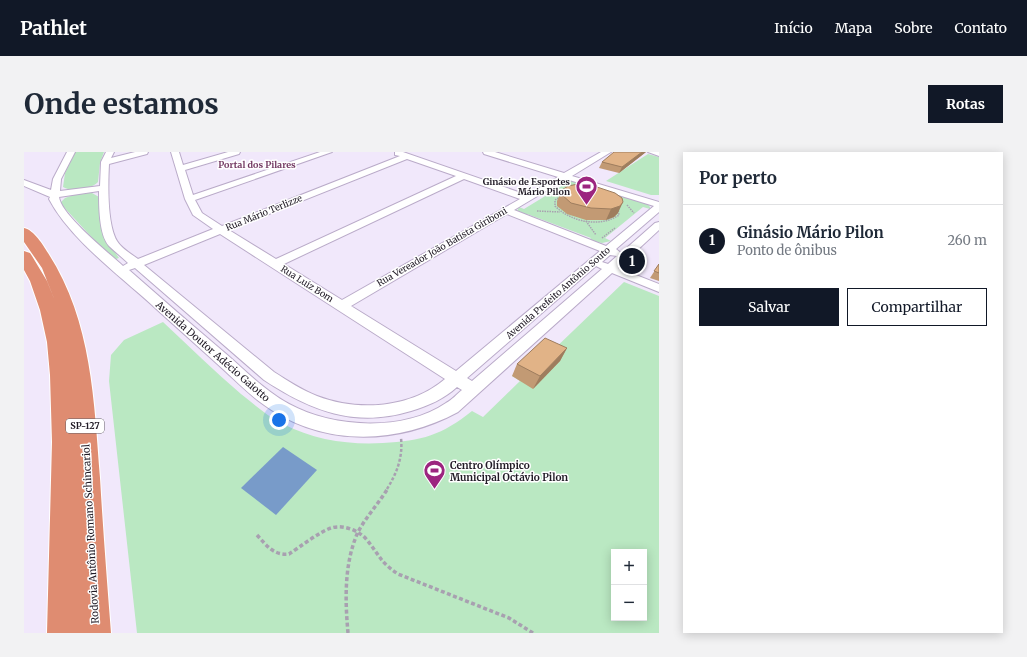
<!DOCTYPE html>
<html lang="pt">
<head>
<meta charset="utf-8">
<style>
	:root { --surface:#fff; --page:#f2f2f3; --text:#1f2937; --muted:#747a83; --line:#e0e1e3; --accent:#111827 }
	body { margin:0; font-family:Merriweather,serif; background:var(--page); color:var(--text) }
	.controls { position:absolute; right:12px; bottom:12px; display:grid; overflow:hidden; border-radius:0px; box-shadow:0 2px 10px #0003 }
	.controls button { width:36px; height:36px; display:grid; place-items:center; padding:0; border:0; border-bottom:1px solid var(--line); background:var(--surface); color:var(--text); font:20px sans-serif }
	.you { position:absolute; left:255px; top:268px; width:14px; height:14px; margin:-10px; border:3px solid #fff; border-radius:50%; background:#1a73e8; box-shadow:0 0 0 6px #1a73e833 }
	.badge { display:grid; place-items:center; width:26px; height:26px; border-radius:50%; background:var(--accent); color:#fff; font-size:13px; font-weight:700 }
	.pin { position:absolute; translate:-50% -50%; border:2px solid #fff; box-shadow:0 1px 4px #0006 }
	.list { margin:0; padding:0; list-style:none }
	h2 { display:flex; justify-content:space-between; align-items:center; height:52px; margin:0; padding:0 16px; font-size:17px }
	h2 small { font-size:13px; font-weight:400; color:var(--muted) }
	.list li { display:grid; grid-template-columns:26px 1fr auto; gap:12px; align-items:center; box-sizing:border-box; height:72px; padding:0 16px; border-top:1px solid var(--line) }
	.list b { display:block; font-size:15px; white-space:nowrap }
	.list p { margin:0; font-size:13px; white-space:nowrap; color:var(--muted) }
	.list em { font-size:13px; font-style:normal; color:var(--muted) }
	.actions { display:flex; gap:8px; padding:12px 16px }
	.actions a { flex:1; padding:9px 0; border:1px solid var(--accent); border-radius:0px; text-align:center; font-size:14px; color:var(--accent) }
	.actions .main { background:var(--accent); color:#fff }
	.map { position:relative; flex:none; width:635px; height:481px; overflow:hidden; border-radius:0px }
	header { display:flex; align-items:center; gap:24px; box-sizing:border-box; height:56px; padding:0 20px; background:var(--accent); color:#fff }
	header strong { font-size:19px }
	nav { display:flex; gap:22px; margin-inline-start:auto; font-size:14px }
	.intro { display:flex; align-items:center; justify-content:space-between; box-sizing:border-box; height:96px; padding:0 24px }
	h1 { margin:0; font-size:28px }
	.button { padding:10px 18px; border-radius:0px; background:var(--accent); color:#fff; font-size:14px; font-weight:700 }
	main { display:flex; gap:24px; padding:0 24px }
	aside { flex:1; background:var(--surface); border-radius:0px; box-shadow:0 2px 10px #0003 }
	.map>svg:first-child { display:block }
	.green { fill:#bae8c2; fill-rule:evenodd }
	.water { fill:#789bc9 }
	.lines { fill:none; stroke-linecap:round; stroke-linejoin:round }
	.minor-casing { stroke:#baabc9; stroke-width:2 }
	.highway-casing { stroke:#fff; stroke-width:2 }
	.path-far2 { stroke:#a8a0b0; stroke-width:1.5; stroke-dasharray:1.5 1; stroke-linecap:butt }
	.path-far1 { stroke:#a8a0b0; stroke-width:2.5; stroke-dasharray:3 2; stroke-linecap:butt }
	.path { stroke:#a8a0b0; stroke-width:3.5; stroke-dasharray:4 2.5; stroke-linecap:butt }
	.minor { fill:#fff; fill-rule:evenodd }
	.highway { fill:#df8c71; fill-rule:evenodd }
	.wall { fill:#c29a74 }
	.shaded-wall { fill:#9e7d5e }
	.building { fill:#e1b387; stroke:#9e7d5e }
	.labels { text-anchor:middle; stroke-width:3; stroke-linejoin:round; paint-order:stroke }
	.far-neighbourhood-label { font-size:9px; font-weight:bold; fill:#713660; stroke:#fff }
	.far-poi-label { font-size:9px; font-weight:bold; fill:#211b26; stroke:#fff; text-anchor:end }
	.far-street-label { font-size:9px; fill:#211b26; stroke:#fff }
	.shield { fill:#fff; stroke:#645f67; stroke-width:1 }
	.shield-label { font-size:9px; font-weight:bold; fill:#211b26 }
	.street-label { font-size:10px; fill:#211b26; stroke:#fff }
	.poi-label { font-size:10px; font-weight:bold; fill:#211b26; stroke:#fff; text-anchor:start }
</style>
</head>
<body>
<header>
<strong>Pathlet</strong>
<nav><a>Início</a><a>Mapa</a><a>Sobre</a><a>Contato</a></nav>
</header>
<div class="intro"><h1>Onde estamos</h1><a class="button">Rotas</a></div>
<main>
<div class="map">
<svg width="635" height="481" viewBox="0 0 635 481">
	<rect width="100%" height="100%" fill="#f1e8fb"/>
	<g class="green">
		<path d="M 51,0 L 80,0 L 76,11 L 74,30 C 67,37 49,41 39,35 L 41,21 Z"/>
		<path d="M 624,2 L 635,5 L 635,43 L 627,43 L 582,29 Z"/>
		<path d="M 544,29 L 550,29 L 623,51 L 626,55 L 626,57 L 619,55 L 581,86 L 587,89 L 578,91 L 565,88 L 567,86 L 503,62 L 500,63 L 493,59 L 495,55 L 500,57 L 541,32 L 537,31 Z"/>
		<path d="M 55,41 L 68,41 L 75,45 L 78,76 L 81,86 L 95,106 L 92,107 L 73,91 L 36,51 L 41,46 Z"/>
		<path d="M 600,130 L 635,144 L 635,481 L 113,481 L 85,229 L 87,203 L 100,188 L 139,170 C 165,194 190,219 217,242 C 231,253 243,264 259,272 C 290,288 325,293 359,291 C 398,289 418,283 448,259 L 459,265 L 496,229 L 488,224 L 515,198 L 524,203 ZM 590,400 L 620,400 L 620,466 L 590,466 Z"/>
	</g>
	<path class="water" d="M 259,295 L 293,318 L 252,363 L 217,336 Z"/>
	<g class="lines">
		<defs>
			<g id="minor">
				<path d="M 43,0 L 51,0 L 37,27 L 36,39 L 76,34 L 77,10 L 82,0 L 90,0 L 87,6 L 111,0 L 124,0 L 123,2 L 85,12 C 84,31 83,72 93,89 C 97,96 107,102 114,107 L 189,77 L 169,63 L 161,47 L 147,0 L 155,0 L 159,13 L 204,0 L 216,0 L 215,2 L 161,18 L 169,43 L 296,0 L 308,0 L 171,48 L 178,61 L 198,74 L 376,4 L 371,3 L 371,0 L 379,0 L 503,43 L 534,25 L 460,2 L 459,0 L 471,0 L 540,21 L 577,0 L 587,0 L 548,24 L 635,50 L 635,60 L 592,97 L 597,101 L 631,71 L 635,70 L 635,78 L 594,116 L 635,132 L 635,140 L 588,121 L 434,260 C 371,294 295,295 236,250 C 224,241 212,229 200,218 C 176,196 152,175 128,153 C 95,123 46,87 25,47 L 26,45 L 0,34 L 0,28 L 27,38 L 29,27 ZM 383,7 L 432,24 L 252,107 L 205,78 ZM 440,27 L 496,47 L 318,148 L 260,112 ZM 542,27 L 630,54 L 582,94 L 490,58 ZM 75,39 C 75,54 75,83 85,94 C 91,100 98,105 104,111 L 99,114 C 85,101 37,63 35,45 ZM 483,62 L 576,99 L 432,219 L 327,154 ZM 196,82 L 421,227 C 387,256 335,260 293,244 C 278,238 264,229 250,220 L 120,113 ZM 586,103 L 593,104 L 584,112 L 578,110 ZM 572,114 L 578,117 L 448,229 L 443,226 ZM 111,116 L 240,228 C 287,259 331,276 387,259 C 404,254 420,247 433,235 L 438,238 C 433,242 428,248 422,251 C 379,280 309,276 265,252 C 241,239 222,219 201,201 C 169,174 137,146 105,118 Z"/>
				<path d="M 624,0 L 635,0 L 635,4 Z"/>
			</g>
			<path id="highway" d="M 0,76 C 10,78 19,93 24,101 C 68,169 70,249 76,326 C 79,378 83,429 87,481 L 23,481 L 28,290 L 26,223 L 23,190 L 16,158 L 6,129 L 0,118 L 0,99 L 6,101 L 8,104 L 23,129 L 31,149 L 18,116 L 0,90 Z"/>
		</defs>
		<use href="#minor" class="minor-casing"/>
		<use href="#highway" class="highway-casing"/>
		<g class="path-far2">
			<path d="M 549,43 C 566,43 581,45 594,57 L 595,63 C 576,76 547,70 531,54 L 531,48 L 538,44 Z"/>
			<path d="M 603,53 L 610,61"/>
			<path d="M 513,59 L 536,60"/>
			<path d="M 562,69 L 572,83"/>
			<path d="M 578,86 L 591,76"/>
		</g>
		<path class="path-far1" d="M 363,337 C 373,321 379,305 377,286"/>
		<g class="path">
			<path d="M 233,383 C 242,393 250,404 265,402 C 276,395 295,380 307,376 C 319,372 336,379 343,388 C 356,404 356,410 374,422 L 485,466 L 509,481"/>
			<path d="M 324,481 C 321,448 320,411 334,380 C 342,365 355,351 364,336"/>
		</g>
		<use href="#minor" class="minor"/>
		<use href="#highway" class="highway"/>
	</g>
	<g class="wall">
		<path d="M 622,0 L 595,21 L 575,16 L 578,10 Z"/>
		<path d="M 554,32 L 594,61 L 590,65 L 582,68 L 562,68 L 543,62 L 533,54 L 533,49 L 538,38 Z"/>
		<path d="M 635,112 L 635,129 L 626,126 Z"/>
		<path d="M 543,196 L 536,209 L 509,237 L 488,224 L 493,212 Z"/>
	</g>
	<g class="shaded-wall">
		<path d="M 618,0 L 622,0 L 595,21 L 598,15 Z"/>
		<path d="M 599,50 L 594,61 L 590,65 L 582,68 L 587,57 Z"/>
		<path d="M 543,196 L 536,209 L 509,237 L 516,224 Z"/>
	</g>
	<g class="building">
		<path d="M 590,0 L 618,0 L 598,15 L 578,10 Z"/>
		<path d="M 554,32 L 567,33 L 591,41 L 598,46 L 599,50 L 596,54 L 587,57 L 567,56 L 547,51 L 537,42 L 538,38 L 544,34 Z"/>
		<path d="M 635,112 L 635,121 L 630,119 Z"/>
		<path d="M 521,186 L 543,196 L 516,224 L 493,212 Z"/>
	</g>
	<defs>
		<symbol id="stadium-pin" viewBox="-11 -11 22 30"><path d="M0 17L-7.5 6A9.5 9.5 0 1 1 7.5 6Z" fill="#9c257f" stroke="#fff"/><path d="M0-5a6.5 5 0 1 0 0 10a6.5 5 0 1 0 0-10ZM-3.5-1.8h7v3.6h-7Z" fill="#fff"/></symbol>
	</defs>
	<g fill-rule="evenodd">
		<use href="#stadium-pin" x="550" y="22" width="25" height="34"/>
		<use href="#stadium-pin" x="398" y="306" width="25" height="34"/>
	</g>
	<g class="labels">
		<g class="far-neighbourhood-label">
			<text x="233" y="16">Portal dos Pilares</text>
		</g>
		<g class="far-poi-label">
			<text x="546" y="33">Ginásio de Esportes<tspan x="546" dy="10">Mário Pilon</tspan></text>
		</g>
		<g class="far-street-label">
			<text transform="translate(240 61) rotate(-22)" y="3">Rua Mário Terlizze</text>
			<text transform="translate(418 95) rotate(-30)" y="3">Rua Vereador João Batista Giriboni</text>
			<text transform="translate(283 132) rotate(32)" y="3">Rua Luiz Bom</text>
			<text transform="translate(534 141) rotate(-41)" y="3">Avenida Prefeito Antônio Souto</text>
		</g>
		<rect class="shield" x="42" y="267" width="38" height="14" rx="3"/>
		<g class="shield-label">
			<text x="61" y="277">SP-127</text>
		</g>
		<g class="street-label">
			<text transform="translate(189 199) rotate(41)" y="4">Avenida Doutor Adécio Gaiotto</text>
			<text transform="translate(66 382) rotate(-93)" y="4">Rodovia Antônio Romano Schincariol</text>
		</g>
		<g class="poi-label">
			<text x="426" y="317">Centro Olímpico<tspan x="426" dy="12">Municipal Octávio Pilon</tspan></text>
		</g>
	</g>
</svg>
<div class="controls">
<button>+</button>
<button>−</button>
</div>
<div class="you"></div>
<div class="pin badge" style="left:608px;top:109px">1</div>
</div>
<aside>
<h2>Por perto<small></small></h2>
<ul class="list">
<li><span class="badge">1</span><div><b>Ginásio Mário Pilon</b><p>Ponto de ônibus</p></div><em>260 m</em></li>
</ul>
<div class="actions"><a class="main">Salvar</a><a>Compartilhar</a></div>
</aside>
</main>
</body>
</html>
